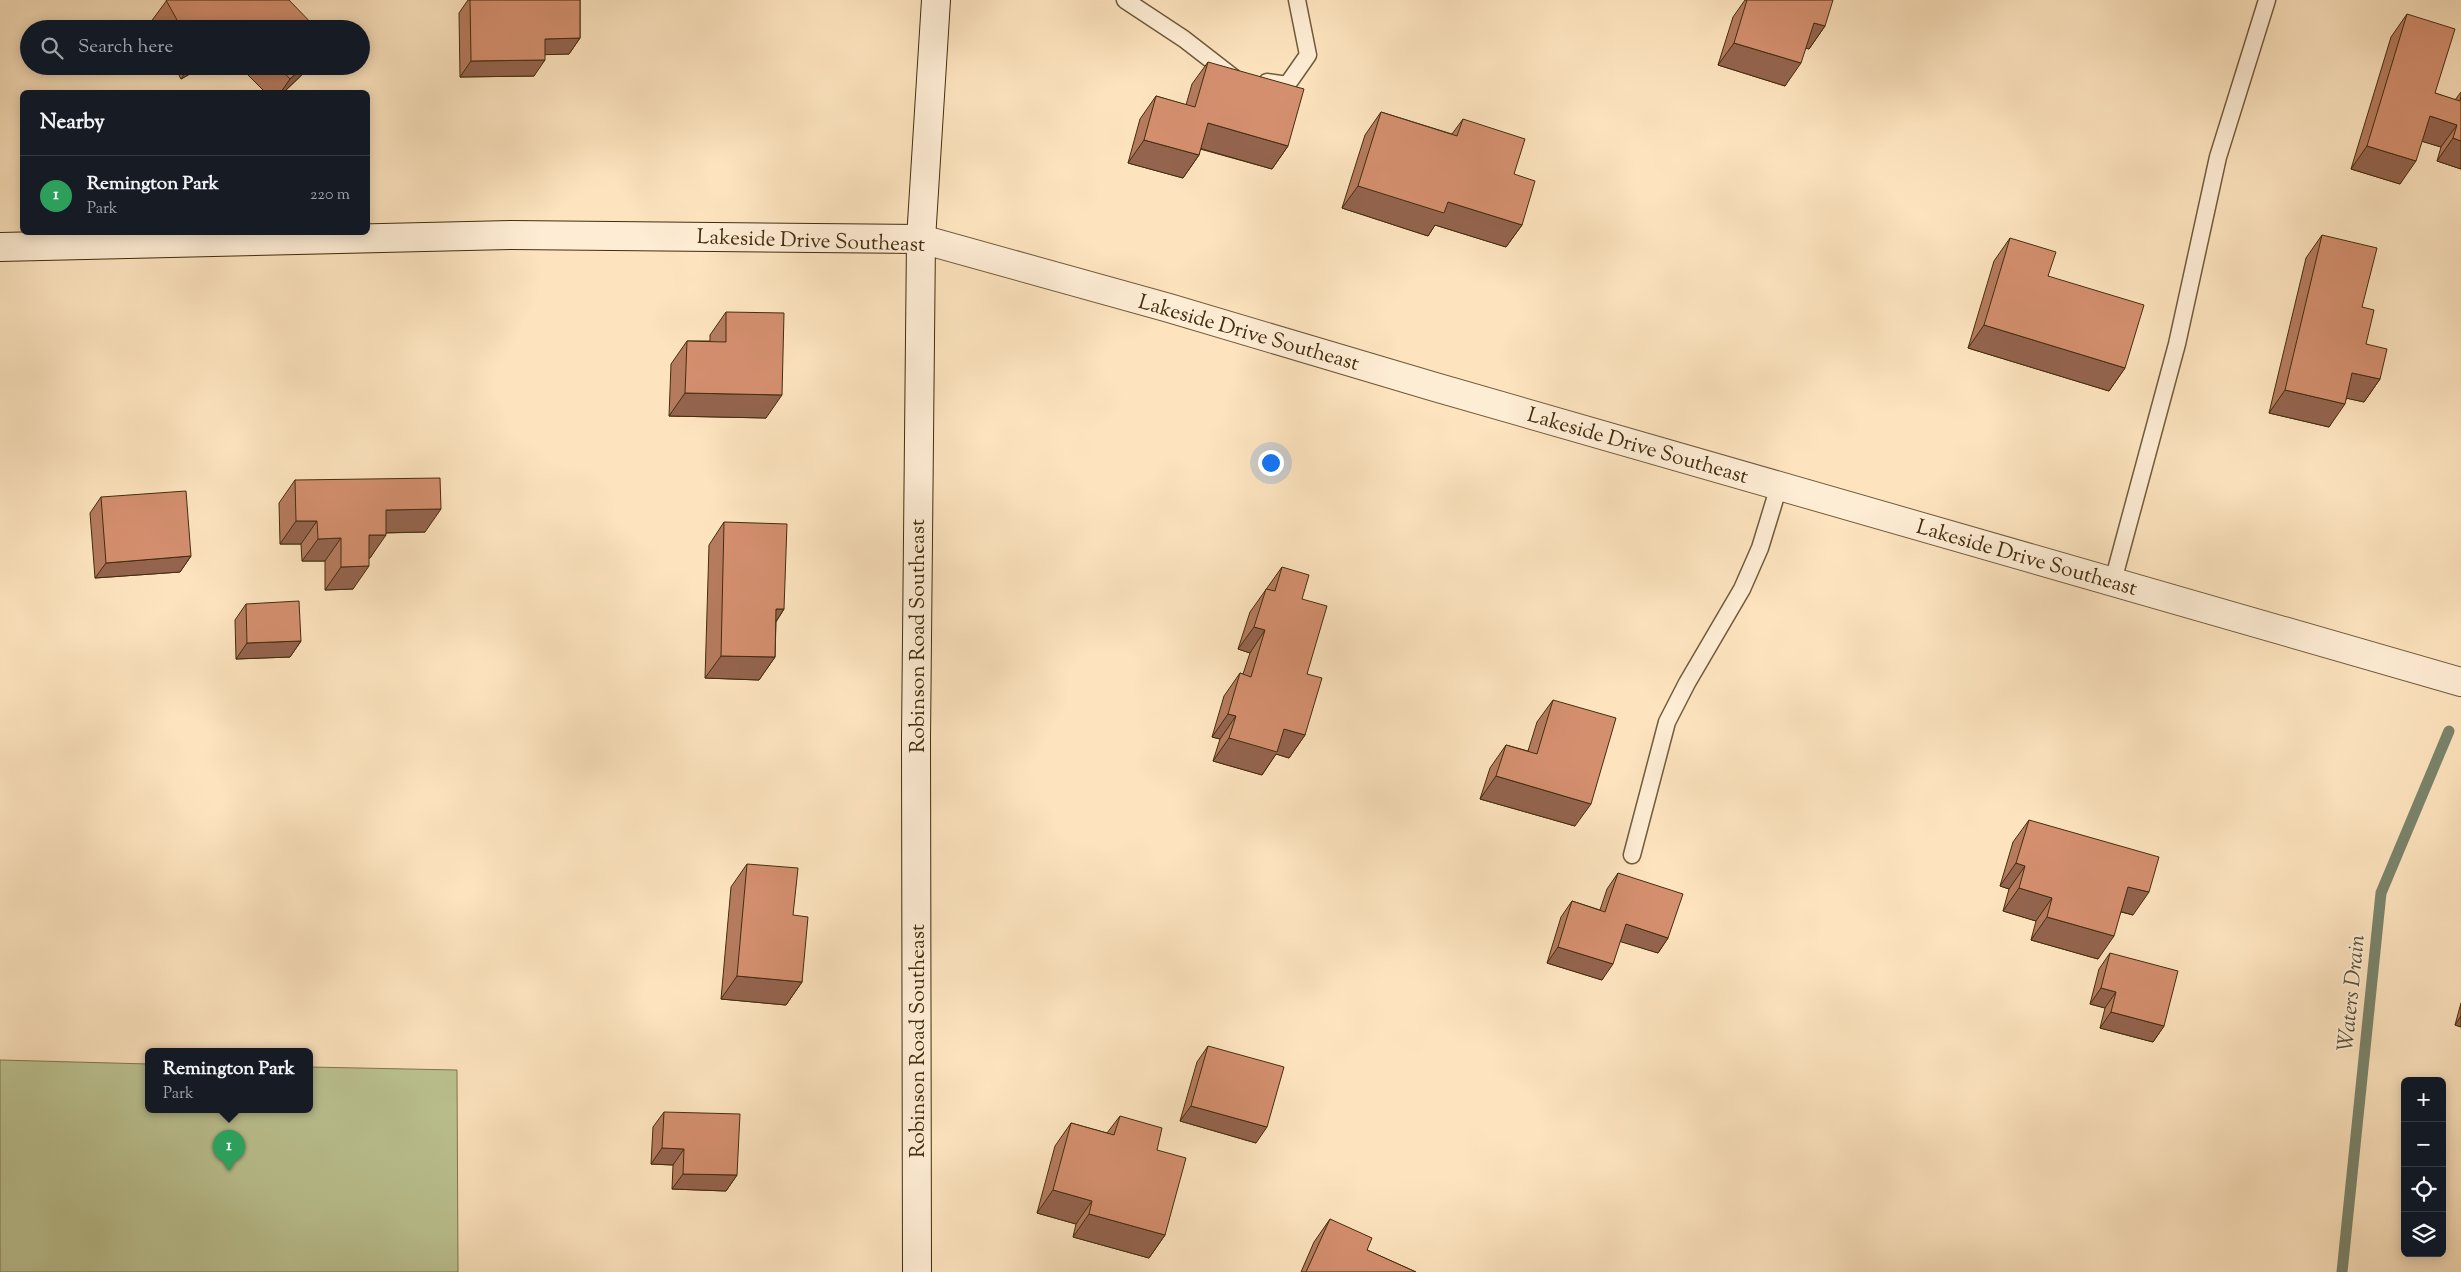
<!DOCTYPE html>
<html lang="en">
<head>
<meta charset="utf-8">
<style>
	:root { --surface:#171b24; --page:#242831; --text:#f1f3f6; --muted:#9ea1a6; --line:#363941; --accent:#8c9099 }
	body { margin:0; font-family:"Sorts Mill Goudy",serif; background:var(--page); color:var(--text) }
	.controls { position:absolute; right:15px; bottom:15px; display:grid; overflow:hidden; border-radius:8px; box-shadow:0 2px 12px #0003 }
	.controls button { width:45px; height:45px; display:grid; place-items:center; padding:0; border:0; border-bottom:1px solid var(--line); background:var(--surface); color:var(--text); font:25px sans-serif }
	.you { position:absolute; left:1270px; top:462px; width:18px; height:18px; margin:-12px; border:4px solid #fff; border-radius:50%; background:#1a73e8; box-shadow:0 0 0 8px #1a73e833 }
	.badge { display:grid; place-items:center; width:32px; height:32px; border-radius:50%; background:var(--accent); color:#fff; font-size:16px; font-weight:700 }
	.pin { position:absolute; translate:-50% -41px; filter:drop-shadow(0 1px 2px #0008) }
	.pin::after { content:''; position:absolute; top:26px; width:18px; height:15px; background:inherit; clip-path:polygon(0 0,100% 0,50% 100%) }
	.popup { position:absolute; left:145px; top:1048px; width:168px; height:65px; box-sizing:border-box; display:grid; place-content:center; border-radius:8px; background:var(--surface); filter:drop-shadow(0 1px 4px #0005); font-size:16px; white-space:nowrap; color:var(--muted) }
	.popup b { font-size:19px; color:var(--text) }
	.popup::after { content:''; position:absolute; left:50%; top:100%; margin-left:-10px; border:10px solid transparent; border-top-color:var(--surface) }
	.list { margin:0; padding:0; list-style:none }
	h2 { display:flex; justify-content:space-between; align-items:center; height:65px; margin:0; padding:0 20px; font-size:21px }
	h2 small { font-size:16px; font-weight:400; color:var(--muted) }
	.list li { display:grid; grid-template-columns:32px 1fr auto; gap:15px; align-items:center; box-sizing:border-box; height:80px; padding:0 20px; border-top:1px solid var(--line) }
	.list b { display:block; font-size:19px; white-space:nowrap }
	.list p { margin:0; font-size:16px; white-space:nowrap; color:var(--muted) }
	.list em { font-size:16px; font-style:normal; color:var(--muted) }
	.icon { flex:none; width:28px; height:28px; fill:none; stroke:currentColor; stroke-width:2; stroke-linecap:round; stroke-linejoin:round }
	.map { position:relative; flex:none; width:2461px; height:1272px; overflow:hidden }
	.search { position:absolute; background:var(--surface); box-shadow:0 2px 12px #0003; left:20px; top:20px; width:350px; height:55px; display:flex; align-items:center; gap:12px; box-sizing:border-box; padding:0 18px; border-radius:28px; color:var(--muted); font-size:19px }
	.panel { position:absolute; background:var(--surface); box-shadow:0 2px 12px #0003; left:20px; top:90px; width:350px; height:145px; border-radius:8px }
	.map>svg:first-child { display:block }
	.green { fill:#bdc594; stroke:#807950 }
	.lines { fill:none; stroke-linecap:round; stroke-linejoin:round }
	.stream { stroke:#7a856d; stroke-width:11 }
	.service-casing { stroke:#715b3a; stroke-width:19 }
	.tertiary-casing { stroke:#715b3a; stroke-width:30 }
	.secondary-casing { stroke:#422d0d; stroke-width:30 }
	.service { stroke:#feedd5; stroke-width:16 }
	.tertiary { stroke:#feedd5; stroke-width:28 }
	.secondary { stroke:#feedd5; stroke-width:28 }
	.wall { fill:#b67b5f; stroke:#422d0d }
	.shaded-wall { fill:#94644e; stroke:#422d0d }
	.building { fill:#d48f6f; stroke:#422d0d }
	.labels { text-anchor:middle; stroke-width:4; stroke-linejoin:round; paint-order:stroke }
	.street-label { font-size:21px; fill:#422d0d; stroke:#feedd5 }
	.water-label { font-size:22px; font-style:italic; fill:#5a5235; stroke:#feedd5 }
</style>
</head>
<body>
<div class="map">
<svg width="2461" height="1272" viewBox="0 0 2461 1272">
	<rect width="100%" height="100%" fill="#fde4bf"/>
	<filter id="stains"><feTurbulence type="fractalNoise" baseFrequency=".004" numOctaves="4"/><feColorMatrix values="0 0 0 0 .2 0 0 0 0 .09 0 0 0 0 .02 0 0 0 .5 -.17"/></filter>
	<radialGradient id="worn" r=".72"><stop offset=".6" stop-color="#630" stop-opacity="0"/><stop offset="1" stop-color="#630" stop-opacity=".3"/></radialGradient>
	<path class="green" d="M 0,1060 L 149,1064 L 149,1110 L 309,1110 L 309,1067 L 457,1070 L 458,1272 L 0,1272 Z"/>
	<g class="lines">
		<path class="stream" d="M 2342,1272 L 2381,893 L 2449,731"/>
		<defs>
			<g id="service">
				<path d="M 1125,0 L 1184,39 L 1233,77"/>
				<path d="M 1267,82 L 1287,85 L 1308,55 L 1297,0"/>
				<path d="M 2113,581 L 2177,344 L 2218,157 L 2267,0"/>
				<path d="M 1632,855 L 1667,722 L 1687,683 L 1742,589 L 1760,548 L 1779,486"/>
			</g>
			<path id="tertiary" d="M 921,239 L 1169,308 L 1435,387 L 2461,682"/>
			<g id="secondary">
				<path d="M 0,247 L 512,235 L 921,239"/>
				<path d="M 917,1272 L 916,738 L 921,239 L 936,0"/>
			</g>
		</defs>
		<use href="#service" class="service-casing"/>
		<use href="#tertiary" class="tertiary-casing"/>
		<use href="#secondary" class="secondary-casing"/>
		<use href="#service" class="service"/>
		<use href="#tertiary" class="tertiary"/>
		<use href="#secondary" class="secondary"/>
	</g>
	<g class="wall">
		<path d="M 167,0 L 317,29 L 153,29 L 150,23 Z"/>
		<path d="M 468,0 L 580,0 L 580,38 L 569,54 L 545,54 L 534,76 L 460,77 L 459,13 Z"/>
		<path d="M 1745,0 L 1747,0 L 1825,26 L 1809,49 L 1806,48 L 1785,86 L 1718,65 L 1733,17 Z"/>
		<path d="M 2407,14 L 2435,93 L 2455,100 L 2461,92 L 2461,169 L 2437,161 L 2441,147 L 2422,141 L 2400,184 L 2351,169 L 2391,37 Z"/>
		<path d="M 1208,62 L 1288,146 L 1272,169 L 1200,149 L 1199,155 L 1183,178 L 1128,163 L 1140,119 L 1156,96 L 1186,105 L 1192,84 Z"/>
		<path d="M 174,66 L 204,66 L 181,79 Z"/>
		<path d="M 239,66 L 311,66 L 284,92 L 265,92 Z"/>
		<path d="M 1381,112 L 1452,134 L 1463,119 L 1514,174 L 1522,225 L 1506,247 L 1435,225 L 1428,236 L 1342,208 L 1365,135 Z"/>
		<path d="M 2322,235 L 2362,307 L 2366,344 L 2380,379 L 2364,402 L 2347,398 L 2329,427 L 2269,413 L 2306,258 Z"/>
		<path d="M 2010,238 L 2048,276 L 2125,368 L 2109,391 L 1968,348 L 1994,261 Z"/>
		<path d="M 726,312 L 766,418 L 669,416 L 671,364 L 687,341 L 710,341 L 710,335 Z"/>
		<path d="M 295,480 L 425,532 L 386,533 L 370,558 L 369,558 L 353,589 L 325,590 L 325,561 L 302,561 L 301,544 L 280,544 L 279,503 Z"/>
		<path d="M 101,497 L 191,556 L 180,572 L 95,578 L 90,513 Z"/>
		<path d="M 724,522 L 784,609 L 776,622 L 775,657 L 759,680 L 705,678 L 709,545 Z"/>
		<path d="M 1282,567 L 1302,599 L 1307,674 L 1305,735 L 1289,758 L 1276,754 L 1262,775 L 1213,761 L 1220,739 L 1212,737 L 1224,696 L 1240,673 L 1243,674 L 1250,653 L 1238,649 L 1250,612 Z"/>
		<path d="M 246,604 L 301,641 L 290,657 L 236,659 L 235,620 Z"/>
		<path d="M 1553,700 L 1575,826 L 1480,799 L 1490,768 L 1506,745 L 1528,751 L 1537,722 Z"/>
		<path d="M 2029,820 L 2133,915 L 2121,912 L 2098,959 L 2031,940 L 2036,921 L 2003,911 L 2009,889 L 2000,886 L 2013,842 Z"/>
		<path d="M 747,864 L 793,915 L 802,982 L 786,1005 L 721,999 L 731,887 Z"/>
		<path d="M 1618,873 L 1668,938 L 1658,953 L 1620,941 L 1602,980 L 1547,963 L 1561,917 L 1572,901 L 1600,910 L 1607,889 Z"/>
		<path d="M 2110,953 L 2164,1026 L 2153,1042 L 2100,1028 L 2105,1008 L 2090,1004 L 2099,969 Z"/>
		<path d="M 2461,1003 L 2461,1027 L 2455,1025 Z"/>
		<path d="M 1208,1046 L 1256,1143 L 1180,1121 L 1197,1062 Z"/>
		<path d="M 664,1112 L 737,1175 L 726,1191 L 672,1189 L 673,1165 L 651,1164 L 653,1127 Z"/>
		<path d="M 1120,1116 L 1157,1150 L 1165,1235 L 1149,1258 L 1073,1237 L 1076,1224 L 1037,1213 L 1055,1146 L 1071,1123 L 1107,1133 Z"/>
		<path d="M 1330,1219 L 1367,1250 L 1416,1272 L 1301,1272 L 1314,1242 Z"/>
	</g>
	<g class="shaded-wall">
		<path d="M 1814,23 L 1825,26 L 1809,49 L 1798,46 Z"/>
		<path d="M 580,38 L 569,54 L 534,55 L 545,39 Z"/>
		<path d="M 1734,43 L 1801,63 L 1785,86 L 1718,65 Z"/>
		<path d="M 545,60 L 534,76 L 460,77 L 471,61 Z"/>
		<path d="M 190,66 L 204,66 L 181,79 Z"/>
		<path d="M 304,66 L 311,66 L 284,92 L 281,92 L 290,79 Z"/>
		<path d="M 2430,116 L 2457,125 L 2441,147 L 2414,139 Z"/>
		<path d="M 1208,123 L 1288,146 L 1272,169 L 1192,146 Z"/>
		<path d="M 2453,138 L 2461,141 L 2461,169 L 2437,161 Z"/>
		<path d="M 1144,140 L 1199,155 L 1183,178 L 1128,163 Z"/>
		<path d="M 2367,146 L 2416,161 L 2400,184 L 2351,169 Z"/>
		<path d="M 1358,186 L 1448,202 L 1522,225 L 1506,247 L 1435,225 L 1428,236 L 1342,208 Z"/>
		<path d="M 1984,325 L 2125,368 L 2109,391 L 1968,348 Z"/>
		<path d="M 2352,373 L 2380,379 L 2364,402 L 2336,396 Z"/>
		<path d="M 2285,390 L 2345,404 L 2329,427 L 2269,413 Z"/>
		<path d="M 685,393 L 782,395 L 766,418 L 669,416 Z"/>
		<path d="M 441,509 L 425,532 L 370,533 L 386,510 Z"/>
		<path d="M 296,521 L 317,521 L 301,544 L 280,544 Z"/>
		<path d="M 369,535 L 386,535 L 370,558 L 353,558 Z"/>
		<path d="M 341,538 L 325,561 L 302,561 L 318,539 Z"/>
		<path d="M 191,556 L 180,572 L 95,578 L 106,563 Z"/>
		<path d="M 369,566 L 353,589 L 325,590 L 341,567 Z"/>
		<path d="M 776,609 L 784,609 L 769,632 Z"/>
		<path d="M 1254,627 L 1265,630 L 1250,653 L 1238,649 Z"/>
		<path d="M 301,641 L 290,657 L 236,659 L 247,643 Z"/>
		<path d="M 721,656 L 775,657 L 759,680 L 705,678 Z"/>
		<path d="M 1228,714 L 1236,716 L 1220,739 L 1212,737 Z"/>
		<path d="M 1284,729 L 1305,735 L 1289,758 L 1276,754 L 1262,775 L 1213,761 L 1229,738 Z"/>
		<path d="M 1496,776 L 1591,804 L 1575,826 L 1480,799 Z"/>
		<path d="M 2016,863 L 2025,866 L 2009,889 L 2000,886 Z"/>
		<path d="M 2128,887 L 2149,892 L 2133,915 L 2112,909 Z"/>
		<path d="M 2019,888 L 2052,898 L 2036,921 L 2003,911 Z"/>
		<path d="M 2047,917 L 2114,936 L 2098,959 L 2031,940 Z"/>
		<path d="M 1626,924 L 1668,938 L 1658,953 L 1615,940 Z"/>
		<path d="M 1558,947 L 1613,964 L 1602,980 L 1547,963 Z"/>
		<path d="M 737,976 L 802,982 L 786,1005 L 721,999 Z"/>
		<path d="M 2101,988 L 2116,992 L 2105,1008 L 2090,1004 Z"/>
		<path d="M 2111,1012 L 2164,1026 L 2153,1042 L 2100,1028 Z"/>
		<path d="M 2461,1016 L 2461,1027 L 2455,1025 Z"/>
		<path d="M 1191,1106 L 1267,1127 L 1256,1143 L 1180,1121 Z"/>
		<path d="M 662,1148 L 684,1149 L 673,1165 L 651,1164 Z"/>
		<path d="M 683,1174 L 737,1175 L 726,1191 L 672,1189 Z"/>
		<path d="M 1053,1190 L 1092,1201 L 1076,1224 L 1037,1213 Z"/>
		<path d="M 1089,1214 L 1165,1235 L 1149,1258 L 1073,1237 Z"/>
	</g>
	<g class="building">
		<path d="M 166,0 L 289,0 L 317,29 L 182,29 Z"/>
		<path d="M 470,0 L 580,0 L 580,38 L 545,39 L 545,60 L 471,61 Z"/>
		<path d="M 1747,0 L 1833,0 L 1825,26 L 1814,23 L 1801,63 L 1734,43 Z"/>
		<path d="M 2407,14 L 2455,29 L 2435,93 L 2460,101 L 2461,97 L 2461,141 L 2453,138 L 2457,125 L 2430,116 L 2416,161 L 2367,146 Z"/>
		<path d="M 1208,62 L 1304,89 L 1288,146 L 1208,123 L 1199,155 L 1144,140 L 1156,96 L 1195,107 Z"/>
		<path d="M 278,66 L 304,66 L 290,79 Z"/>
		<path d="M 1381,112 L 1457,136 L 1463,119 L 1525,139 L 1514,174 L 1535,181 L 1522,225 L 1448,202 L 1444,213 L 1358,186 Z"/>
		<path d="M 2322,235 L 2377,248 L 2362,307 L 2374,310 L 2366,344 L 2387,349 L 2380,379 L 2352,373 L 2345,404 L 2285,390 Z"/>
		<path d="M 2010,238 L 2056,252 L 2048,276 L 2144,305 L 2125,368 L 1984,325 Z"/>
		<path d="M 726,312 L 784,313 L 782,395 L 685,393 L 687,341 L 726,342 Z"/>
		<path d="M 440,478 L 441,509 L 386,510 L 386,535 L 369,535 L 369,566 L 341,567 L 341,538 L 318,539 L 317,521 L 296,521 L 295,480 Z"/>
		<path d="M 186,491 L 191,556 L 106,563 L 101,497 Z"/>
		<path d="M 724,522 L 787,524 L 784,609 L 776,609 L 775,657 L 721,656 Z"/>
		<path d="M 1282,567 L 1309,575 L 1302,599 L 1327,606 L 1307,674 L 1322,678 L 1305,735 L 1284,729 L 1277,752 L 1229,738 L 1236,716 L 1228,714 L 1240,673 L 1251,677 L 1265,630 L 1254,627 L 1266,589 L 1275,591 Z"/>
		<path d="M 299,601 L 301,641 L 247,643 L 246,604 Z"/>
		<path d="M 1553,700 L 1616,718 L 1591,804 L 1496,776 L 1506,745 L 1537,754 Z"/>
		<path d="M 2029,820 L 2159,857 L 2149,892 L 2128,887 L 2114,936 L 2047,917 L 2052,898 L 2019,888 L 2025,866 L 2016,863 Z"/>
		<path d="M 747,864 L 798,868 L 793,915 L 808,917 L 802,982 L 737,976 Z"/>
		<path d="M 1618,873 L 1683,894 L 1668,938 L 1626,924 L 1613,964 L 1558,947 L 1572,901 L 1605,912 Z"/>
		<path d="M 2110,953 L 2178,971 L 2164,1026 L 2111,1012 L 2116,992 L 2101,988 Z"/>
		<path d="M 1208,1046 L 1284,1067 L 1267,1127 L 1191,1106 Z"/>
		<path d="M 664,1112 L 740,1114 L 737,1175 L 683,1174 L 684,1149 L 662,1148 Z"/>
		<path d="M 1120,1116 L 1162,1128 L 1157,1150 L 1186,1158 L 1165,1235 L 1089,1214 L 1092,1201 L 1053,1190 L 1071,1123 L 1114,1135 Z"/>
		<path d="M 1330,1219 L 1372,1238 L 1367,1250 L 1416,1272 L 1306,1272 Z"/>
	</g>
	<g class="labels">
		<g class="street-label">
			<text transform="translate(811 240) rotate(2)" y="7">Lakeside Drive Southeast</text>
			<text transform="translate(1249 332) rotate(16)" y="7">Lakeside Drive Southeast</text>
			<text transform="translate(1638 445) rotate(16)" y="7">Lakeside Drive Southeast</text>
			<text transform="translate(2027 557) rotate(16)" y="7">Lakeside Drive Southeast</text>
			<text transform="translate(917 636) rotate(-90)" y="7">Robinson Road Southeast</text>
			<text transform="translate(917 1041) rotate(-90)" y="7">Robinson Road Southeast</text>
		</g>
		<g class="water-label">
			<text transform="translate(2350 993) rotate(-84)" y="8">Waters Drain</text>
		</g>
	</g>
	<rect width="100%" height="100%" filter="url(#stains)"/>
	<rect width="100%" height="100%" fill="url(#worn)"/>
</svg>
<div class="controls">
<button>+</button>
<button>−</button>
<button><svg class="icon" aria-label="locate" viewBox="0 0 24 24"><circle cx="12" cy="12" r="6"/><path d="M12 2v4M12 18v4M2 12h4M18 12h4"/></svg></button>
<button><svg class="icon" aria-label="layers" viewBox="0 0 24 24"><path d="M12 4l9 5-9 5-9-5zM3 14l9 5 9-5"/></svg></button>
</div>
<div class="you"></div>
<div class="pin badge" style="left:229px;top:1171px;background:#2e9e5b">1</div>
<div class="popup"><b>Remington Park</b>Park</div>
<div class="search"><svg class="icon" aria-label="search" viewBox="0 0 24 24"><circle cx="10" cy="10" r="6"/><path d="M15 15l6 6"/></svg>Search here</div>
<section class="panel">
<h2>Nearby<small></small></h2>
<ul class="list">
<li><span class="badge" style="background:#2e9e5b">1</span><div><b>Remington Park</b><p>Park</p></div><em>220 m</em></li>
</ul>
</section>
</div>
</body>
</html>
